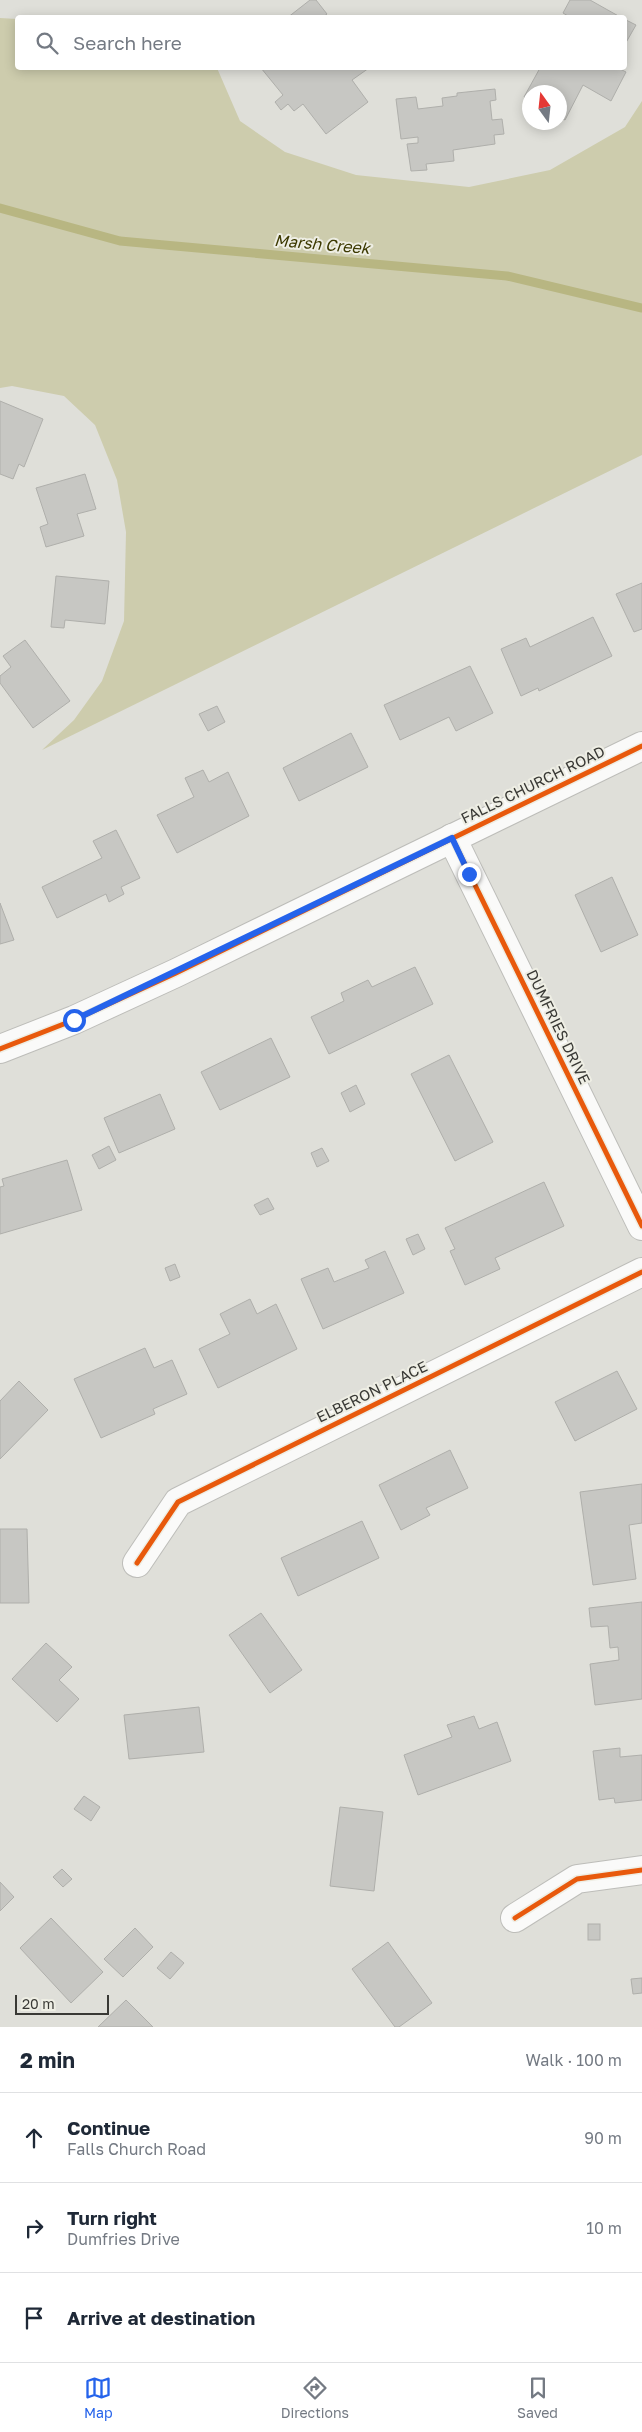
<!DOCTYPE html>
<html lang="en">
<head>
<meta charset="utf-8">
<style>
	:root { --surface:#fff; --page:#f2f2f3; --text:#1f2937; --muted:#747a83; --line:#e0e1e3; --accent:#2563eb }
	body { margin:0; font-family:"Golos Text",sans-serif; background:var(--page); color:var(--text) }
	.compass { position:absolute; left:522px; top:85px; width:45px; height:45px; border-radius:50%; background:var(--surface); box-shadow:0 2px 12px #0003; rotate:345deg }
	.scale { position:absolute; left:15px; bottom:12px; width:94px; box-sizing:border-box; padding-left:5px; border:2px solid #393935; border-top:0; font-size:14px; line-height:18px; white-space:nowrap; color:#393935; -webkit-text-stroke:4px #eeeee4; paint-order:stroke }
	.stop { position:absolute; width:15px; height:15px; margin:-11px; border:4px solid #2563eb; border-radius:50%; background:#fff }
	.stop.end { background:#2563eb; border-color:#fff; box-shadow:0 1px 5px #0008 }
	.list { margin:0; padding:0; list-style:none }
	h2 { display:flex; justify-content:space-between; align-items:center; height:65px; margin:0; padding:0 20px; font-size:21px }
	h2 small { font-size:16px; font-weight:400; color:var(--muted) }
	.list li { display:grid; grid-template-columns:32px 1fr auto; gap:15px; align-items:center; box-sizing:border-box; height:90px; padding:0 20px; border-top:1px solid var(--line) }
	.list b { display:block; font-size:19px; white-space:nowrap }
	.list p { margin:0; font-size:16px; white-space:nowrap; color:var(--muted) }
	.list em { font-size:16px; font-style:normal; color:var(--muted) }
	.icon { flex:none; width:28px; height:28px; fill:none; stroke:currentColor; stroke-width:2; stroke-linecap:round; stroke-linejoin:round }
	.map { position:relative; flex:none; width:642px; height:2027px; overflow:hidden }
	.search { position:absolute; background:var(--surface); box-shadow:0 2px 12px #0003; left:15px; right:15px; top:15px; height:55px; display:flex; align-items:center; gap:12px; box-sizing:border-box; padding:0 18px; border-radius:5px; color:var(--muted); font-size:19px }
	.sheet { height:335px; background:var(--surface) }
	nav { display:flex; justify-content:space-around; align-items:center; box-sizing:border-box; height:70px; border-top:1px solid var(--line); background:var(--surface); font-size:14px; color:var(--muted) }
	nav a { display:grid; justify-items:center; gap:2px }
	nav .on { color:var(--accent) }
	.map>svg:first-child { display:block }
	.green { fill:#cdccad }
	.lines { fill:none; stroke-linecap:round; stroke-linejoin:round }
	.stream { stroke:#b8b682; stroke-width:9 }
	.building { fill:#c7c7c3; stroke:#afafab }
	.minor-casing { stroke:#bdbdb9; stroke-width:30 }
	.minor { stroke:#fafaf9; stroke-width:28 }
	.cycleway-casing { stroke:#eeeee4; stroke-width:8 }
	.cycleway { stroke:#e8590c; stroke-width:5 }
	.route { stroke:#2563eb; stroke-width:6 }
	.labels { text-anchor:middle; stroke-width:4; stroke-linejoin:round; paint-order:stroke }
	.street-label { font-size:15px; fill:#393935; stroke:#eeeee4 }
	.water-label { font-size:16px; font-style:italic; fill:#3c3900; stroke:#eeeee4 }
</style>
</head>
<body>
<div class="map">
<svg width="642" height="2027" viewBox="0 0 642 2027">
	<rect width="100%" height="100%" fill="#dfdfd9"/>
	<path class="green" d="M 0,18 L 17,19 L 18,68 L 217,68 L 240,121 L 285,152 L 356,175 L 469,187 L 550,170 L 625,127 L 642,101 L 642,455 L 42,750 L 74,720 L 102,681 L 124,621 L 126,532 L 117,480 L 95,425 L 64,396 L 12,386 L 0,388 Z"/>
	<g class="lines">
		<path class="stream" d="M 0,208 L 120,241 L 507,276 L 642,308"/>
	</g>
	<g class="building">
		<path d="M 310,0 L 316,0 L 327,14 L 322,18 L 287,18 Z"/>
		<path d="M 570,0 L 590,0 L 622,18 L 567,18 L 568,16 L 563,13 Z"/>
		<path d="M 624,19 L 636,25 L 624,46 Z"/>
		<path d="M 261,68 L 369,68 L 352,80 L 368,102 L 326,134 L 303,104 L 294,111 L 288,104 L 281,110 L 275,102 L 283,95 Z"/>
		<path d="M 540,68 L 618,68 L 626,72 L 611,101 L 583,85 L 565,120 L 560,117 L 560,92 L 530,92 L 530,100 L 524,97 Z"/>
		<path d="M 495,89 L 496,100 L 490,101 L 492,120 L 502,119 L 504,134 L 494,135 L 495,144 L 453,150 L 454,161 L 426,164 L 427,170 L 411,171 L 407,144 L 418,143 L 418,137 L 401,139 L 396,99 L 416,97 L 418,109 L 443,106 L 442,98 L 457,96 L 457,93 Z"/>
		<path d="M 0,401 L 43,419 L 24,467 L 19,464 L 13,479 L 0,474 Z"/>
		<path d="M 85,474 L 96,509 L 77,514 L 84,536 L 46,547 L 40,527 L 48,524 L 36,488 Z"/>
		<path d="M 56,576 L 109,581 L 105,624 L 65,620 L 64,628 L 51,627 Z"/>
		<path d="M 642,583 L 642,629 L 634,632 L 616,594 Z"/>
		<path d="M 593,617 L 612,656 L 539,691 L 538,688 L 521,696 L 501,649 L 526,638 L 530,647 Z"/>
		<path d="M 25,640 L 70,701 L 33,728 L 0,683 L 0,676 L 11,667 L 3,656 Z"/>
		<path d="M 470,666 L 493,713 L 456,731 L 449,717 L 400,740 L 384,705 Z"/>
		<path d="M 217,706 L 225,722 L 208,731 L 199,714 Z"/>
		<path d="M 351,733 L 368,767 L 299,801 L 283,768 Z"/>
		<path d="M 203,770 L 209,782 L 228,772 L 249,816 L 177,853 L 157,815 L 194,797 L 185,778 Z"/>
		<path d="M 116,830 L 140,878 L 121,887 L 124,894 L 109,902 L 106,894 L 57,918 L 42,887 L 102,858 L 93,841 Z"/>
		<path d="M 612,877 L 638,935 L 601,952 L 575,895 Z"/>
		<path d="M 0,903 L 14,940 L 0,944 Z"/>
		<path d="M 415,967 L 433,1004 L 329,1054 L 311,1017 L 344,1001 L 341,993 L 368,980 L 372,987 Z"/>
		<path d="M 271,1038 L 290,1077 L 220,1110 L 201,1072 Z"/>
		<path d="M 449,1055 L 493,1142 L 455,1161 L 411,1074 Z"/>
		<path d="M 356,1085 L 365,1104 L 350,1112 L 341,1093 Z"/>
		<path d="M 160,1094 L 175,1129 L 119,1153 L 104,1118 Z"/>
		<path d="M 109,1146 L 116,1160 L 99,1169 L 92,1155 Z"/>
		<path d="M 322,1148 L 329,1161 L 317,1167 L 311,1153 Z"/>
		<path d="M 67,1160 L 82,1210 L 0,1234 L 0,1187 L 4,1186 L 2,1179 Z"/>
		<path d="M 544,1182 L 564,1226 L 495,1258 L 500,1269 L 465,1285 L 450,1251 L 455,1249 L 445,1228 Z"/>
		<path d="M 268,1198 L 274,1209 L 260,1215 L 254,1205 Z"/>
		<path d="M 418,1234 L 425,1249 L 413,1255 L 406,1239 Z"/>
		<path d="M 385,1251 L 404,1293 L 323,1329 L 301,1279 L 328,1268 L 334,1282 L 369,1268 L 365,1260 Z"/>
		<path d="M 175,1264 L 180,1277 L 170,1281 L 165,1268 Z"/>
		<path d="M 250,1299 L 257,1314 L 276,1304 L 297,1349 L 218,1388 L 199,1349 L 230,1334 L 220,1314 Z"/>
		<path d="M 145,1348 L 154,1368 L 172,1360 L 187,1394 L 153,1409 L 155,1414 L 101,1438 L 74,1379 Z"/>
		<path d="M 617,1371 L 637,1409 L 575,1441 L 555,1402 Z"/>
		<path d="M 19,1381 L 48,1410 L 0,1459 L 0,1401 Z"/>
		<path d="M 450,1450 L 468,1488 L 426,1508 L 430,1515 L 401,1530 L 379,1485 Z"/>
		<path d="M 642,1484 L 642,1523 L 629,1525 L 636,1579 L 593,1585 L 580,1492 Z"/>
		<path d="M 362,1521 L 379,1558 L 298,1596 L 281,1558 Z"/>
		<path d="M 0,1529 L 27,1529 L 29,1603 L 0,1603 Z"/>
		<path d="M 642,1602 L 642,1699 L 595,1705 L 590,1664 L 619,1660 L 618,1647 L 610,1648 L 608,1626 L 591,1627 L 589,1608 Z"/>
		<path d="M 261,1613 L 302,1670 L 270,1693 L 229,1635 Z"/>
		<path d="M 46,1643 L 72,1667 L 59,1680 L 79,1699 L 57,1722 L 12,1679 Z"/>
		<path d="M 199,1707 L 204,1752 L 129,1759 L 124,1715 Z"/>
		<path d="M 474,1716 L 479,1729 L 497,1722 L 511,1761 L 418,1795 L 404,1755 L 452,1737 L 447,1725 Z"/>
		<path d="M 620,1748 L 620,1757 L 642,1755 L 642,1800 L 615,1803 L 614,1798 L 599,1800 L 593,1751 Z"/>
		<path d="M 84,1796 L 100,1807 L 91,1821 L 74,1809 Z"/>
		<path d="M 340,1807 L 383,1812 L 374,1891 L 330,1886 Z"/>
		<path d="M 62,1869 L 72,1879 L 63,1887 L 53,1877 Z"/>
		<path d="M 0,1882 L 14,1897 L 0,1911 Z"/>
		<path d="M 51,1918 L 103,1972 L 71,2003 L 20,1948 Z"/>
		<rect x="588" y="1924" width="12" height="16"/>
		<path d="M 135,1928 L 153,1947 L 123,1977 L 104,1959 Z"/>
		<path d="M 388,1942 L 432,2003 L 399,2027 L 395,2027 L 352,1969 Z"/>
		<path d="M 171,1952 L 184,1963 L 170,1979 L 157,1968 Z"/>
		<path d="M 642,1978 L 642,1993 L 633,1994 L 631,1979 Z"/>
		<path d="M 126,2000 L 153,2027 L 98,2027 Z"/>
	</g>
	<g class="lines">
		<defs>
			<g id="minor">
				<path d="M 452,838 L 642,1226"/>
				<path d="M 0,1049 L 74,1020 L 176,973 L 642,746"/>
				<path d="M 137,1563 L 178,1502 L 642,1272"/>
				<path d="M 515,1918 L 577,1879 L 642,1870"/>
			</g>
		</defs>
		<use href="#minor" class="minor-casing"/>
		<use href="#minor" class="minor"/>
		<defs>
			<g id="cycleway">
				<path d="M 452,838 L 642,1226"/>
				<path d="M 0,1049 L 74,1020 L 176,973 L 642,746"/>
				<path d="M 137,1563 L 178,1502 L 642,1272"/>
				<path d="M 515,1918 L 577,1879 L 642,1870"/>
			</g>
		</defs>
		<use href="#cycleway" class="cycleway-casing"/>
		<use href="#cycleway" class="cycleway"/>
	</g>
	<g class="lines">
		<path class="route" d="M 74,1020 L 452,838 L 469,874"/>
	</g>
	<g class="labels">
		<g class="street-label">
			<text transform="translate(533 785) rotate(-26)" y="5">FALLS CHURCH ROAD</text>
			<text transform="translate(558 1027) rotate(64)" y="5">DUMFRIES DRIVE</text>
			<text transform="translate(372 1392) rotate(-26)" y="5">ELBERON PLACE</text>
		</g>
		<g class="water-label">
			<text transform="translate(322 244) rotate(5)" y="6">Marsh Creek</text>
		</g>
	</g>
</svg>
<svg class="compass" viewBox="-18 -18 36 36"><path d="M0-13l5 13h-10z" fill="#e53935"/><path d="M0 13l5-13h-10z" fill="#747a83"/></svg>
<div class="scale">20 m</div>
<div class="stop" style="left:74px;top:1020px"></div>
<div class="stop end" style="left:469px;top:874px"></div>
<div class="search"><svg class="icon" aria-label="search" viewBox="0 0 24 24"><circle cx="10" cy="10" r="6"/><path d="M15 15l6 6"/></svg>Search here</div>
</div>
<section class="sheet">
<h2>2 min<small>Walk · 100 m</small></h2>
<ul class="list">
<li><svg class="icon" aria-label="ahead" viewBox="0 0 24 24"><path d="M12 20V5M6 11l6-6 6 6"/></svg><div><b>Continue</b><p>Falls Church Road</p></div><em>90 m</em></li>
<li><svg class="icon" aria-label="right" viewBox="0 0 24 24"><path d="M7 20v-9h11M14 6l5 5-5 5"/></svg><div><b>Turn right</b><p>Dumfries Drive</p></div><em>10 m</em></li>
<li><svg class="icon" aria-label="arrive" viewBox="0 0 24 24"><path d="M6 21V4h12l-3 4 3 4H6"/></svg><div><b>Arrive at destination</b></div></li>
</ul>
</section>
<nav>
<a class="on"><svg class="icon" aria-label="map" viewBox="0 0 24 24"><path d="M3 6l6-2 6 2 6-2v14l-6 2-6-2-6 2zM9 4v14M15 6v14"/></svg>Map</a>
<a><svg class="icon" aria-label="directions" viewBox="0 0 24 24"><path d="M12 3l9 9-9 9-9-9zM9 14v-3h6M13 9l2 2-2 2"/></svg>Directions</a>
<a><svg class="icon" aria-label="saved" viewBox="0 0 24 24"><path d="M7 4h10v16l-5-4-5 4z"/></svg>Saved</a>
</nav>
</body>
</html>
